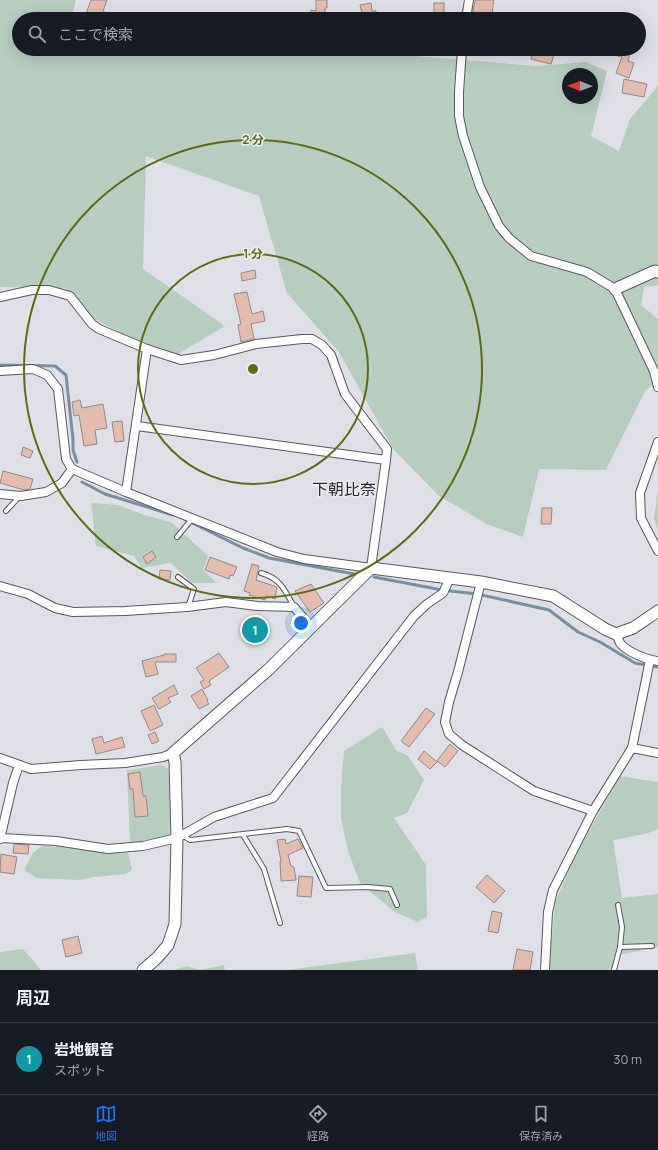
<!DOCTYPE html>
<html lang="ja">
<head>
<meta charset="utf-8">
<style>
	:root { --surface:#171b24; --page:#20242c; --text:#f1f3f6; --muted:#9ea1a6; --line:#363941; --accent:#1a73e8 }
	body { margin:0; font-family:Manrope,"Noto Sans JP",sans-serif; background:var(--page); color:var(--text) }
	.compass { position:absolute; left:562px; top:68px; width:36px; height:36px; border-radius:50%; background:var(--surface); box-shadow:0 4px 16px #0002; rotate:271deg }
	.you { position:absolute; left:301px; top:623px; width:14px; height:14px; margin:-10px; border:3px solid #fff; border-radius:50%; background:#1a73e8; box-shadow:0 0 0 6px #1a73e833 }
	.badge { display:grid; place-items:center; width:26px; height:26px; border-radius:50%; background:var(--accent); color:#fff; font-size:13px; font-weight:700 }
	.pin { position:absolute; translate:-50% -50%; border:2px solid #fff; box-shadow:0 1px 4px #0006 }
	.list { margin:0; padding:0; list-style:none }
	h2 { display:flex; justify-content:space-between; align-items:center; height:52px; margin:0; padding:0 16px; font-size:17px }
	h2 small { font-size:13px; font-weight:400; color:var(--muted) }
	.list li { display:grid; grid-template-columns:26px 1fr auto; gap:12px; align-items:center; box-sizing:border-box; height:72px; padding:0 16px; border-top:1px solid var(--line) }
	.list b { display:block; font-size:15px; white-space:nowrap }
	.list p { margin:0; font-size:13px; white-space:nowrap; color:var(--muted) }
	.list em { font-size:13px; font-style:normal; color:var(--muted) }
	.icon { flex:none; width:22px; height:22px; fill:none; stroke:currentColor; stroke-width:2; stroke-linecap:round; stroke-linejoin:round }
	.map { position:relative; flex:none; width:658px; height:970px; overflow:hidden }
	.search { position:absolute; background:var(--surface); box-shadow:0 4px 16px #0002; left:12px; right:12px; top:12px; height:44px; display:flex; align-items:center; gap:10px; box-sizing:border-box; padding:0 14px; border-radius:22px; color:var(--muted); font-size:15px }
	.sheet { height:124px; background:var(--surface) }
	nav { display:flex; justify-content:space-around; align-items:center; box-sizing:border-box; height:56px; border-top:1px solid var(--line); background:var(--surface); font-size:11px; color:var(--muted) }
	nav a { display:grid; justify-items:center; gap:2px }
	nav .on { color:var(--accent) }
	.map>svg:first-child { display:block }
	.green { fill:#b6cdc0; fill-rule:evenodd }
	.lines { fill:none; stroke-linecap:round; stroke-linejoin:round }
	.stream { stroke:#78909f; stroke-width:3 }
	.building { fill:#e2bdaf; stroke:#948b88 }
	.lane-casing { stroke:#58585f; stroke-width:6 }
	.street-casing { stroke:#58585f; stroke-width:10 }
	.secondary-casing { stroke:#58585f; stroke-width:13 }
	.lane { stroke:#fff; stroke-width:4 }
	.street { stroke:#fff; stroke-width:8 }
	.secondary { stroke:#fff; stroke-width:11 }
	.ring { fill:none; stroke:#5d6c17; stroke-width:2 }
	.labels { text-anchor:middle; stroke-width:3; stroke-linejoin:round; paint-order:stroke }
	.quarter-label { font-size:16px; fill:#2b2b2e; stroke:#ececf5 }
	.centre { fill:#5d6c17; stroke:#ececf5; stroke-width:2 }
	.ring-label { font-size:12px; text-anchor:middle; font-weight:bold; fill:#5d6c17; stroke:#ececf5; stroke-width:3; stroke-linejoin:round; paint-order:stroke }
</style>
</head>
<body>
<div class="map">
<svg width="658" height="970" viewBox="0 0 658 970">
	<rect width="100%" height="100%" fill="#dfdfe7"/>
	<g class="green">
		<path d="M 0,0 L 76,0 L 71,19 L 19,19 L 19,49 L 329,49 L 536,66 L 586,62 L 607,71 L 591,136 L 619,151 L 630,119 L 658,86 L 658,285 L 644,287 L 641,305 L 658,319 L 658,380 L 645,391 L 606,470 L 539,469 L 523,537 L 487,524 L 439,496 L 393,449 L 339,352 L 287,293 L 259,196 L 146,156 L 143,269 L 225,326 L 178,354 L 132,339 L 94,319 L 65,288 L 0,287 ZM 568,74 L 592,74 L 592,98 L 568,98 Z"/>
		<path d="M 658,491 L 658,530 L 654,519 Z"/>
		<path d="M 91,503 L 118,505 L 144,515 L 171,522 L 208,556 L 203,570 L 217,583 L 192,583 L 171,563 L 142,568 L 134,556 L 96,546 Z"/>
		<path d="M 382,727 L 396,750 L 408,756 L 424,780 L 407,813 L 394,818 L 426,865 L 427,917 L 418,922 L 395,912 L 360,883 L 348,851 L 341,818 L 341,788 L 344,751 Z"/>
		<path d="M 162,765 L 168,769 L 173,825 L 171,835 L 161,838 L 130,843 L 127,770 Z"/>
		<path d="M 620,776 L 658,782 L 658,829 L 649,833 L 613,840 L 622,898 L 658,894 L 658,947 L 614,956 L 612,970 L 549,970 L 555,902 L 577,853 Z"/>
		<path d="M 42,846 C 71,846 99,853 128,853 L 132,870 L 125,874 L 94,877 L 80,880 L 37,878 L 24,870 L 33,853 Z"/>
		<path d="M 23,949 L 41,970 L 0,970 L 0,952 Z"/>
		<path d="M 415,953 L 418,970 L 287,970 Z"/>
		<path d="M 224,965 L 225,970 L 174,970 L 187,966 L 200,970 Z"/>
	</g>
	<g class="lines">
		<g class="stream">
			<path d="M 0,365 L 55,366 L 66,375 L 73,439 L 73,450 L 77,462"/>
			<path d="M 82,482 L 105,494 L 173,515"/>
			<path d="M 182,518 L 243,548 L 269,558 L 354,574"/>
			<path d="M 374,577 L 442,590 L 477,594 L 549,610 L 578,632 L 600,642 L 635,663 L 658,667"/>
		</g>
	</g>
	<g class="building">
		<path d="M 91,0 L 107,0 L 103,11 L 117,19 L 84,19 Z"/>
		<path d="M 316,0 L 327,0 L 327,8 L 325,8 L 324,19 L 311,19 L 311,10 L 316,11 Z"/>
		<path d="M 475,0 L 494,0 L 491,19 L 475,19 L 476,17 L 472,17 Z"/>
		<path d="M 371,3 L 372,11 L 376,11 L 377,19 L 353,19 L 352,15 L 362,13 L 360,5 Z"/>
		<rect x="434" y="3" width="10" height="16"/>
		<path d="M 601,49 L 631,49 L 628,61 L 634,63 L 629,78 L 616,73 L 622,57 L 601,52 Z"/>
		<path d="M 533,50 L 554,54 L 551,64 L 531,59 Z"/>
		<path d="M 624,79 L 647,84 L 644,97 L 622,93 Z"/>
		<path d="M 255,270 L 256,278 L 242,281 L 241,273 Z"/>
		<path d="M 247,292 L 252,314 L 263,311 L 265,321 L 251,324 L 254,339 L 241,342 L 238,325 L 241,324 L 234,294 Z"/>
		<path d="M 80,400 L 82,408 L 103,404 L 107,428 L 95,430 L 97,444 L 84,446 L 79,415 L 74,416 L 72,402 Z"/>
		<path d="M 122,421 L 124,441 L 115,442 L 112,422 Z"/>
		<path d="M 23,447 L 33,451 L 30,458 L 21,455 Z"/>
		<path d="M 3,471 L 33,479 L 30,489 L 24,490 L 0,483 Z"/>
		<path d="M 542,508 L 552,508 L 551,524 L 541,524 Z"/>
		<path d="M 152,551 L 156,557 L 147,564 L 143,557 Z"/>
		<path d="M 210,557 L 237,567 L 233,576 L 230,575 L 229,579 L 205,570 Z"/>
		<path d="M 252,564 L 259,566 L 256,580 L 277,587 L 275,599 L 266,596 L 265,600 L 249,595 L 250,593 L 244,591 Z"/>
		<path d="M 160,570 L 171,571 L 170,580 L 159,579 Z"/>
		<path d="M 311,584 L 324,603 L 310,612 L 295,591 Z"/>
		<rect x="251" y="626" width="8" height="9"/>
		<path d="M 219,653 L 229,667 L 209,681 L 211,685 L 204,689 L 200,682 L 204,680 L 196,668 Z"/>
		<path d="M 164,654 L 176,654 L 176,662 L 155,662 L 158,674 L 146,677 L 142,661 L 164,655 Z"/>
		<path d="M 174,685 L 178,694 L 168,698 L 171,702 L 159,709 L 152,698 Z"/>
		<path d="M 202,689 L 208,700 L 207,701 L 209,704 L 199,709 L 191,696 Z"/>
		<path d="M 154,705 L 163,725 L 150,731 L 141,711 Z"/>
		<path d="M 426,708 L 435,714 L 409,747 L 401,741 Z"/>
		<path d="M 155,732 L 159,741 L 152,744 L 148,735 Z"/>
		<path d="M 102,736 L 104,743 L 122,737 L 125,747 L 96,754 L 92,739 Z"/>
		<path d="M 450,744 L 458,751 L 445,767 L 437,761 Z"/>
		<path d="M 424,751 L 437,762 L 430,769 L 418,759 Z"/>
		<path d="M 140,772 L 143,796 L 146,796 L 148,816 L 135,817 L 133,789 L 130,789 L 128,774 Z"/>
		<path d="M 285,839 L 286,844 L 298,839 L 303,848 L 288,855 L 291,866 L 294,867 L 296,880 L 281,881 L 280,861 L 281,861 L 277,840 Z"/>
		<path d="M 14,844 L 29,845 L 28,854 L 13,853 Z"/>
		<path d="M 1,854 L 17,857 L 14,874 L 0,872 Z"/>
		<path d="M 487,875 L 505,891 L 494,903 L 476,887 Z"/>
		<path d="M 299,876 L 313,877 L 311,897 L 297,896 Z"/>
		<path d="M 492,911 L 502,913 L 498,933 L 488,931 Z"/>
		<path d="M 78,936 L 82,953 L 66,957 L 62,940 Z"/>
		<path d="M 517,949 L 533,952 L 530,970 L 513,970 Z"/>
	</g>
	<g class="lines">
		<defs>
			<g id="lane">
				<path d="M 6,511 L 19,497"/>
				<path d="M 177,537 L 192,519"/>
				<path d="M 261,573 C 280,578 285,590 294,607"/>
				<path d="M 178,577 L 194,589 L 188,607"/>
				<path d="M 243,835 L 264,869 L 280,923"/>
				<path d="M 183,836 L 190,840 L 287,829 L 299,831 L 326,888 L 368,887 L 390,889 L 397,905"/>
				<path d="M 618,905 L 622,927 L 620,947"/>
				<path d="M 614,970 L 620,947 L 652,946"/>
			</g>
			<g id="street">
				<path d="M 466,19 L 469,0"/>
				<path d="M 462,49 L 459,92 L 459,116 L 463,136 L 480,187 L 499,226 L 509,238 L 531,256 L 587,272 L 615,289 L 654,371 L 658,387"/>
				<path d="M 0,297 L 32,290 L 49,290 L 70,296 L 92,324 L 99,329 L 147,349 L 126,492 L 72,469 L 66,459 L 58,389 L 47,375 L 33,369 L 0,371"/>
				<path d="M 147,349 L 181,360 L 214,355 L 256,344 L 302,339 L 312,339 L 322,345 L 331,355 L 345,394 L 387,449 L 386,460"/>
				<path d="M 658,442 L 640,493 L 641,518 L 658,551"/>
				<path d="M 126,492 L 277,552 L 304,559 L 371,568 L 386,460 L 137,426"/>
				<path d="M 0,494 L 21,496 L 46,492 L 62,483 L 72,469"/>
				<path d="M 481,582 L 458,672 L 449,702 L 445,722 L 449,734 L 462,745 L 534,791 L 593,811"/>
				<path d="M 0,586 L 28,594 L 55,608 L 73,612 L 125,611 L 187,607 L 226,602 L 257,606 L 294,607 L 312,628"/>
				<path d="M 616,634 C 617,637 619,640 620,643 C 627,652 647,660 658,661"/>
				<path d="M 632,748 L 650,660"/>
				<path d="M 0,758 L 31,769 L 81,765 L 125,763 L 163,757 L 173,753"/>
				<path d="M 1,838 L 56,841 L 108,849 L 143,846 L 177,838 L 214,817 L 273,798 L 414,616 L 427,604 L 443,593 L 450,578"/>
				<path d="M 0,839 L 13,783 L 19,765"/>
				<path d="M 545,970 L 548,912 L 553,890 L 593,811 L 632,748 L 658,753"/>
			</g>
			<g id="secondary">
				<path d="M 615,289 L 655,271 L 658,272"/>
				<path d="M 143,970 L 157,958 L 168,945 L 175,924 L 177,838 L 175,762 L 173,753 L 268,670 L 371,568 L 481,582 L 553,596 L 605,629 L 616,634 L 633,628 L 658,611"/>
			</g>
		</defs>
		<use href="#lane" class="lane-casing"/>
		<use href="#street" class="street-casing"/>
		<use href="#secondary" class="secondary-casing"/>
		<use href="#lane" class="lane"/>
		<use href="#street" class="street"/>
		<use href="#secondary" class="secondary"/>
	</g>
	<g class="ring">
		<circle cx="253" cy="369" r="115"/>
		<circle cx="253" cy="369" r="229"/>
	</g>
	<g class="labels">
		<g class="quarter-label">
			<text x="344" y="495">下朝比奈</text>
		</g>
	</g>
	<circle cx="253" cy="369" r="6" class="centre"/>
	<g class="ring-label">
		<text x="253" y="144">2 分</text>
		<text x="253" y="258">1 分</text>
	</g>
</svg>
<svg class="compass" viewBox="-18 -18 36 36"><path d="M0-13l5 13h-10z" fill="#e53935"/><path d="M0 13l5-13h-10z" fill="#9ea1a6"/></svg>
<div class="you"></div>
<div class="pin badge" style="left:255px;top:630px;background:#0f9aa8">1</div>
<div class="search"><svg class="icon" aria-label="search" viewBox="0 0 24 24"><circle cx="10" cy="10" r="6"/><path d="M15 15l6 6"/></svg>ここで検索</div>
</div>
<section class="sheet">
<h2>周辺<small></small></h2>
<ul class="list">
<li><span class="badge" style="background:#0f9aa8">1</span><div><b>岩地観音</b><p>スポット</p></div><em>30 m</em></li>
</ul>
</section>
<nav>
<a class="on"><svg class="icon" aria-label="map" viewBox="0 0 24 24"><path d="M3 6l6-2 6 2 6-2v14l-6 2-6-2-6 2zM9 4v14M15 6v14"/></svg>地図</a>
<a><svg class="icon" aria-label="directions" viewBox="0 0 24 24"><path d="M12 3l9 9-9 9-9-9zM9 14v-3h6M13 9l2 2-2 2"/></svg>経路</a>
<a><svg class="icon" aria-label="saved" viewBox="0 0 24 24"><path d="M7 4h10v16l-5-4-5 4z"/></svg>保存済み</a>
</nav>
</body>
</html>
